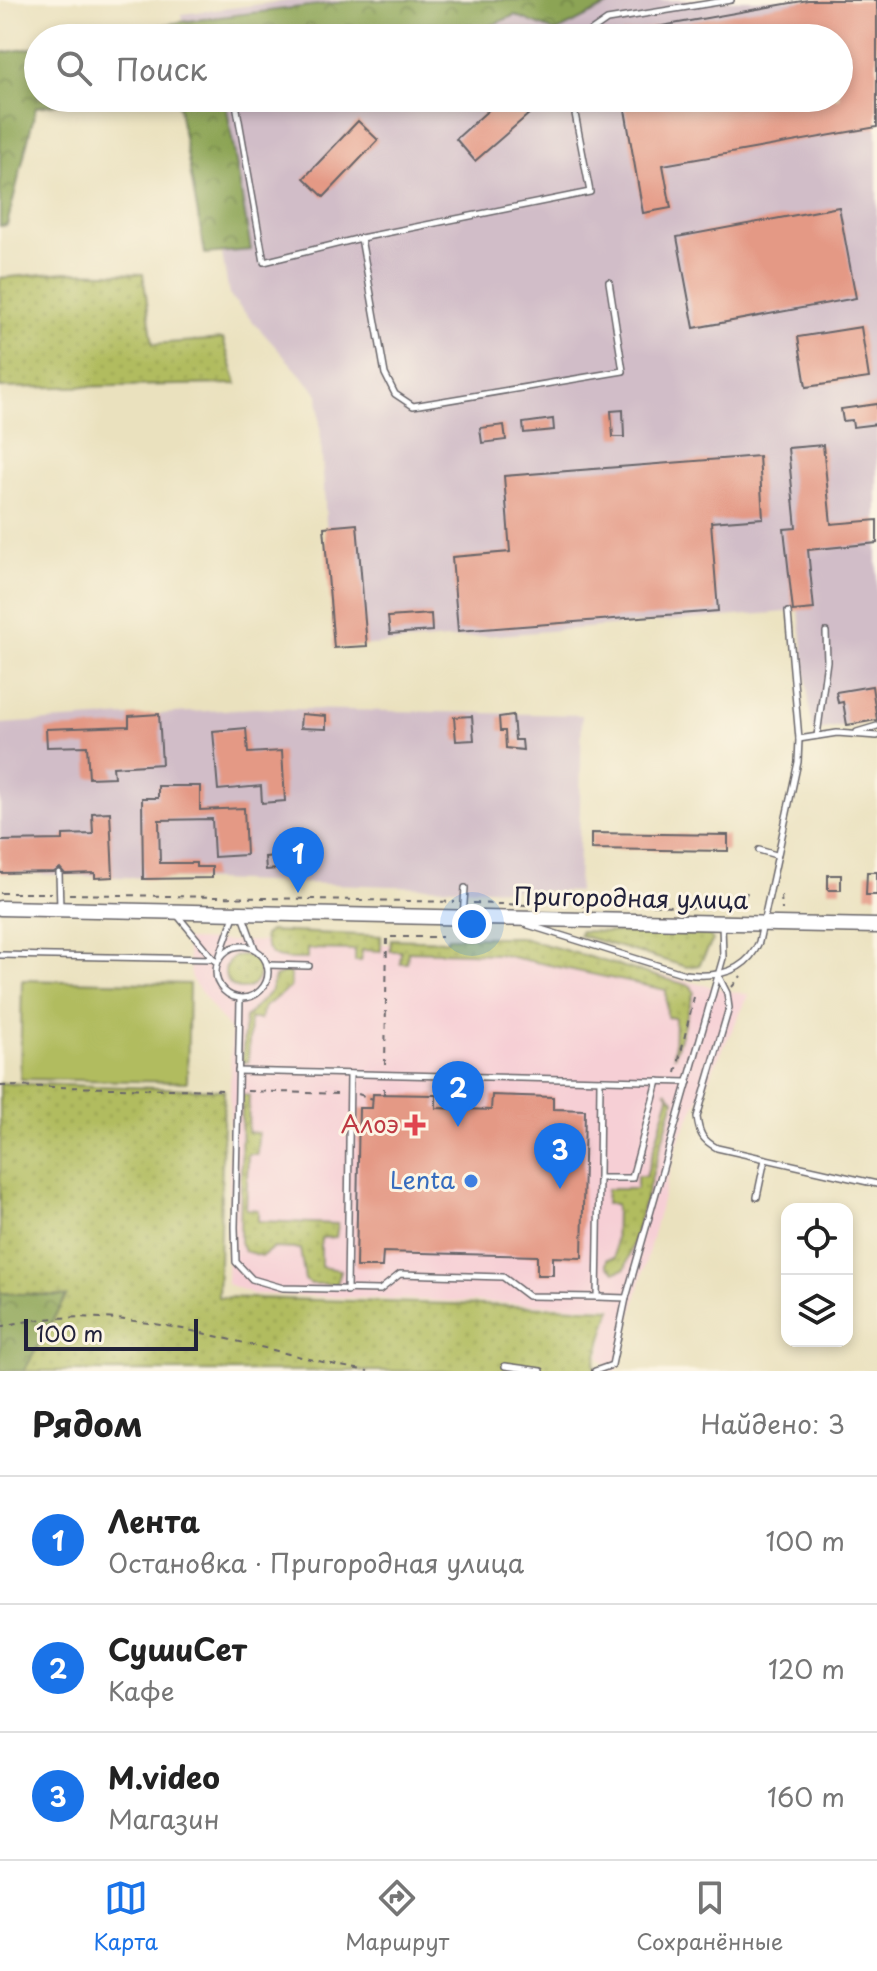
<!DOCTYPE html>
<html lang="ru">
<head>
<meta charset="utf-8">
<style>
	:root { --surface:#fff; --page:#f2f2f2; --text:#222; --muted:#767676; --line:#e0e0e0; --accent:#1a73e8 }
	body { margin:0; font-family:"Playpen Sans",sans-serif; background:var(--page); color:var(--text) }
	.controls { position:absolute; right:24px; bottom:24px; display:grid; overflow:hidden; border-radius:16px; box-shadow:0 4px 12px #0003 }
	.controls button { width:72px; height:72px; display:grid; place-items:center; padding:0; border:0; border-bottom:2px solid var(--line); background:var(--surface); color:var(--text); font:40px sans-serif }
	.scale { position:absolute; left:24px; bottom:20px; width:174px; box-sizing:border-box; padding-left:8px; border:4px solid #22223b; border-top:0; font-size:22px; line-height:28px; white-space:nowrap; color:#22223b; -webkit-text-stroke:6px #fcf5e5; paint-order:stroke }
	.you { position:absolute; left:472px; top:924px; width:28px; height:28px; margin:-20px; border:6px solid #fff; border-radius:50%; background:#1a73e8; box-shadow:0 0 0 12px #1a73e833 }
	.badge { display:grid; place-items:center; width:52px; height:52px; border-radius:50%; background:var(--accent); color:#fff; font-size:26px; font-weight:700 }
	.pin { position:absolute; translate:-50% -66px; filter:drop-shadow(0 2px 4px #0008) }
	.pin::after { content:''; position:absolute; top:42px; width:28px; height:24px; background:inherit; clip-path:polygon(0 0,100% 0,50% 100%) }
	.list { margin:0; padding:0; list-style:none }
	h2 { display:flex; justify-content:space-between; align-items:center; height:104px; margin:0; padding:0 32px; font-size:34px }
	h2 small { font-size:26px; font-weight:400; color:var(--muted) }
	.list li { display:grid; grid-template-columns:52px 1fr auto; gap:24px; align-items:center; box-sizing:border-box; height:128px; padding:0 32px; border-top:2px solid var(--line) }
	.list b { display:block; font-size:30px; white-space:nowrap }
	.list p { margin:0; font-size:26px; white-space:nowrap; color:var(--muted) }
	.list em { font-size:26px; font-style:normal; color:var(--muted) }
	.icon { flex:none; width:44px; height:44px; fill:none; stroke:currentColor; stroke-width:2; stroke-linecap:round; stroke-linejoin:round }
	.map { position:relative; flex:none; width:877px; height:1371px; overflow:hidden }
	.search { position:absolute; background:var(--surface); box-shadow:0 4px 12px #0003; left:24px; right:24px; top:24px; height:88px; display:flex; align-items:center; gap:20px; box-sizing:border-box; padding:0 28px; border-radius:44px; color:var(--muted); font-size:30px }
	.sheet { height:488px; background:var(--surface) }
	nav { display:flex; justify-content:space-around; align-items:center; box-sizing:border-box; height:112px; border-top:2px solid var(--line); background:var(--surface); font-size:22px; color:var(--muted) }
	nav a { display:grid; justify-items:center; gap:4px }
	nav .on { color:var(--accent) }
	.map>svg:first-child { display:block }
	.built { fill:#f6cfd5 }
	.industrial { fill:#d1bdc8 }
	.green { fill:url(#green-dots); stroke:#6a6f4c; stroke-width:2 }
	.forest { fill:url(#forest-crowns); stroke:#576348; stroke-width:2 }
	.pitch { fill:#b1bc5e; stroke:#6a6f4c; stroke-width:2 }
	.building { fill:#e49985 }
	.lines { fill:none; stroke-linecap:round; stroke-linejoin:round }
	.lane-casing { stroke:#686569; stroke-width:8 }
	.secondary-casing { stroke:#686569; stroke-width:17 }
	.path { stroke:#686569; stroke-width:2; stroke-dasharray:6 6; stroke-linecap:butt }
	.lane { stroke:#fff; stroke-width:5 }
	.secondary { stroke:#fff; stroke-width:14 }
	.health-dot { fill:#e0444e; stroke:#fcf5e5; stroke-width:3 }
	.shop-dot { fill:#3f7fe0; stroke:#fcf5e5; stroke-width:3 }
	.labels { text-anchor:middle; stroke-width:6; stroke-linejoin:round; paint-order:stroke }
	.street-label { font-size:24px; fill:#22223b; stroke:#fcf5e5 }
	.health-label { font-size:24px; fill:#be3a42; stroke:#fcf5e5; text-anchor:end }
	.shop-label { font-size:24px; fill:#366cbe; stroke:#fcf5e5; text-anchor:end }
</style>
</head>
<body>
<div class="map">
<svg width="877" height="1371" viewBox="0 0 877 1371">
	<defs>
		<pattern id="green-dots" width="8" height="8" patternUnits="userSpaceOnUse" patternTransform="scale(2)"><rect width="8" height="8" fill="#b1bc5e"/><path d="M2 2h.1M6 6h.1" fill="none" stroke="#98a153" stroke-width="1.8" stroke-linecap="round"/></pattern>
		<pattern id="forest-crowns" width="20" height="18" patternUnits="userSpaceOnUse" patternTransform="scale(2)"><rect width="20" height="18" fill="#8ca455"/><path d="M2 6a3 3 0 1 1 6 0M12 15a3 3 0 1 1 6 0" fill="none" stroke="#728548"/></pattern>
	</defs>
	<rect width="100%" height="100%" fill="#fcf5e5"/>
	<filter id="ink" filterUnits="userSpaceOnUse"><feTurbulence type="fractalNoise" baseFrequency=".0125" numOctaves="2"/><feDisplacementMap in="SourceGraphic" scale="16" xChannelSelector="R" yChannelSelector="G"/><feConvolveMatrix kernelMatrix="1 2 1 2 8 2 1 2 1" color-interpolation-filters="sRGB"/></filter>
	<filter id="wash" filterUnits="userSpaceOnUse"><feTurbulence type="fractalNoise" baseFrequency=".006" numOctaves="4" result="noise"/><feDisplacementMap in="SourceGraphic" scale="32" xChannelSelector="R" yChannelSelector="G"/><feGaussianBlur stdDeviation="1.8" result="paint"/><feColorMatrix in="noise" values="0 0 0 0 0 0 0 0 0 0 0 0 0 0 0 0 0 1.4 0 .05"/><feComposite in="paint" operator="in"/></filter>
	<g filter="url(#wash)">
		<rect width="100%" height="100%" fill="#eae1be"/>
		<path class="built" d="M 185,940 L 532,947 L 749,995 L 677,1144 L 617,1371 L 610,1371 L 599,1357 L 613,1307 L 253,1294 L 227,1284 L 231,1032 L 192,980 Z"/>
		<g class="industrial">
			<path d="M 295,0 L 877,0 L 877,720 L 812,731 L 799,611 L 334,648 L 318,394 L 229,295 L 196,98 L 839,98 L 839,38 L 186,38 L 182,14 Z"/>
			<path d="M 254,708 L 582,715 L 578,892 L 0,873 L 0,724 Z"/>
		</g>
		<g class="green">
			<path d="M 66,272 L 143,274 L 153,344 L 223,339 L 237,384 L 0,388 L 0,278 Z"/>
			<path d="M 269,931 L 381,936 L 381,951 L 362,950 L 361,961 L 355,961 L 355,950 L 307,949 L 307,959 C 283,959 267,962 264,936 Z"/>
			<path d="M 580,931 L 709,935 L 713,940 L 699,965 L 687,967 L 579,935 Z"/>
			<path d="M 448,937 L 519,937 L 691,986 L 694,992 L 674,1057 L 675,1018 L 667,1017 L 666,990 L 498,954 L 408,951 L 407,963 L 400,963 L 401,951 L 390,951 L 391,939 L 447,941 Z"/>
			<circle cx="242" cy="972" r="17"/>
			<path d="M 287,972 L 291,975 L 290,988 L 264,1007 L 260,1019 L 250,1019 L 248,1062 L 242,1062 L 245,1018 L 270,992 L 275,977 Z"/>
			<path d="M 0,1083 L 224,1090 L 218,1297 L 611,1309 L 594,1365 L 600,1371 L 24,1371 L 66,1296 L 0,1293 Z"/>
			<path d="M 665,1090 L 674,1100 L 627,1263 L 625,1269 L 615,1272 L 607,1265 L 607,1259 L 615,1258 L 616,1204 L 606,1204 L 607,1189 L 637,1189 L 637,1176 L 646,1176 L 669,1096 Z"/>
			<path d="M 242,1095 L 249,1095 L 248,1132 L 258,1133 L 257,1154 L 248,1154 L 246,1209 L 258,1210 L 258,1221 L 338,1224 L 336,1237 L 321,1238 L 321,1267 L 341,1270 L 337,1284 L 311,1284 L 305,1280 L 300,1249 L 273,1248 L 262,1256 L 244,1251 L 240,1242 Z"/>
		</g>
		<g class="forest">
			<path d="M 358,0 L 619,0 L 556,32 L 515,15 L 462,38 L 87,38 L 187,21 Z"/>
			<path d="M 38,47 L 38,98 L 96,98 L 36,107 L 7,225 L 0,226 L 0,53 Z"/>
			<path d="M 177,98 L 218,98 L 227,109 L 251,250 L 205,254 Z"/>
			<path d="M 0,1293 L 66,1296 L 24,1371 L 0,1371 Z"/>
		</g>
		<path class="pitch" d="M 22,980 L 189,984 L 187,1082 L 20,1079 Z"/>
		<g id="blocks">
			<g class="building">
				<path d="M 808,0 L 877,0 L 877,127 L 663,165 L 671,208 L 643,213 L 623,98 L 839,98 L 839,38 L 623,38 L 622,33 Z"/>
				<path d="M 502,98 L 516,98 L 529,114 L 475,161 L 456,139 Z"/>
				<path d="M 358,121 L 378,140 L 324,197 L 304,178 Z"/>
				<path d="M 839,207 L 856,298 L 694,328 L 677,237 Z"/>
				<path d="M 861,327 L 869,378 L 806,387 L 798,337 Z"/>
				<path d="M 877,404 L 877,424 L 853,427 L 852,420 L 843,421 L 841,409 Z"/>
				<path d="M 623,410 L 624,437 L 613,437 L 611,411 Z"/>
				<path d="M 553,419 L 554,430 L 524,433 L 523,423 Z"/>
				<path d="M 504,425 L 506,440 L 482,443 L 480,428 Z"/>
				<path d="M 823,445 L 831,524 L 877,520 L 877,543 L 808,550 L 814,609 L 793,611 L 784,529 L 796,528 L 788,448 Z"/>
				<path d="M 759,456 L 763,518 L 711,522 L 718,611 L 458,631 L 452,557 L 510,552 L 504,476 Z"/>
				<path d="M 357,524 L 367,646 L 334,648 L 324,527 Z"/>
				<path d="M 431,614 L 432,631 L 390,634 L 388,617 Z"/>
				<path d="M 872,686 L 877,720 L 847,725 L 843,702 L 838,703 L 836,692 Z"/>
				<path d="M 159,714 L 162,764 L 113,767 L 114,777 L 89,778 L 87,746 L 47,747 L 46,729 L 129,726 L 129,716 Z"/>
				<path d="M 301,714 L 326,716 L 326,729 L 300,728 Z"/>
				<path d="M 513,715 L 515,740 L 522,740 L 523,750 L 506,748 L 505,731 L 500,731 L 499,717 Z"/>
				<path d="M 472,716 L 474,740 L 456,741 L 454,717 Z"/>
				<path d="M 246,728 L 248,753 L 282,751 L 285,801 L 262,803 L 261,786 L 218,790 L 213,731 Z"/>
				<path d="M 158,786 L 200,786 L 200,810 L 244,808 L 246,855 L 214,857 L 212,819 L 159,820 L 160,863 L 196,863 L 196,867 L 212,867 L 212,878 L 143,879 L 142,798 L 158,798 Z"/>
				<path d="M 110,812 L 113,877 L 95,878 L 95,873 L 65,874 L 60,868 L 54,872 L 0,873 L 0,841 L 63,840 L 63,835 L 93,834 L 92,813 Z"/>
				<path d="M 591,833 L 728,835 L 728,851 L 591,849 Z"/>
				<path d="M 276,856 L 277,869 L 266,870 L 265,857 Z"/>
				<path d="M 867,872 L 877,872 L 877,895 L 866,895 Z"/>
				<rect x="828" y="875" width="13" height="15"/>
				<path d="M 373,1094 L 436,1095 L 436,1108 L 491,1110 L 492,1095 L 553,1097 L 553,1109 L 585,1110 L 582,1258 L 553,1257 L 553,1275 L 537,1275 L 537,1256 L 383,1252 L 382,1267 L 356,1267 L 359,1108 L 372,1108 Z"/>
			</g>
		</g>
	</g>
	<g filter="url(#ink)">
		<use href="#blocks" fill-opacity="0" stroke="#686569" stroke-width="2"/>
		<g class="lines">
			<defs>
				<g id="lane">
					<path d="M 581,38 L 607,20 L 731,0"/>
					<path d="M 235,98 L 264,262 L 361,238 L 590,192 L 572,98"/>
					<path d="M 361,238 L 385,374 L 395,394 L 413,406 L 623,371 L 609,282"/>
					<path d="M 857,732 L 877,726"/>
					<path d="M 817,736 L 827,661 L 826,632"/>
					<path d="M 799,739 L 837,733 L 877,736"/>
					<path d="M 759,850 L 776,855"/>
					<path d="M 59,873 L 60,908"/>
					<path d="M 178,916 L 215,961"/>
					<path d="M 243,916 L 255,949"/>
					<path d="M 463,917 L 465,888"/>
					<path d="M 528,925 L 685,974 C 716,978 746,973 759,942 L 798,762 L 799,739 L 788,612"/>
					<circle cx="242" cy="972" r="26"/>
					<path d="M 0,955 L 214,959"/>
					<path d="M 220,955 L 234,916"/>
					<path d="M 267,965 L 309,966"/>
					<path d="M 718,975 L 727,993 L 729,1008 L 697,1117 C 699,1133 702,1140 717,1148 L 877,1184"/>
					<path d="M 240,999 L 235,1227 L 236,1262 L 252,1279 L 283,1288 L 380,1290 L 400,1274 L 503,1277 L 528,1296 L 597,1297 L 599,1178"/>
					<path d="M 238,1071 L 688,1082"/>
					<path d="M 600,1080 L 599,1178 L 632,1178 L 658,1081"/>
					<path d="M 757,1197 L 765,1159"/>
					<path d="M 347,1291 L 350,1074"/>
					<path d="M 597,1297 L 626,1298"/>
					<path d="M 505,1366 L 541,1371"/>
					<path d="M 595,1371 L 612,1365 L 626,1298 L 723,958 L 722,924"/>
				</g>
				<path id="secondary" d="M 0,908 L 877,926"/>
			</defs>
			<use href="#lane" class="lane-casing"/>
			<use href="#secondary" class="secondary-casing"/>
			<g class="path">
				<path d="M 0,893 L 51,893"/>
				<path d="M 69,894 L 455,902"/>
				<path d="M 781,896 L 782,910"/>
				<path d="M 473,903 L 527,905"/>
				<path d="M 581,906 L 624,902 L 706,909"/>
				<path d="M 724,909 L 742,901 L 748,891"/>
				<path d="M 732,987 L 741,976"/>
				<path d="M 385,1065 L 387,937 L 442,937"/>
				<path d="M 676,1073 L 694,997"/>
				<path d="M 0,1086 L 228,1090"/>
				<path d="M 247,1091 L 340,1094"/>
				<path d="M 358,1094 L 373,1099"/>
				<path d="M 384,1094 L 384,1083"/>
				<path d="M 0,1327 C 122,1295 249,1351 368,1371"/>
			</g>
			<use href="#lane" class="lane"/>
			<use href="#secondary" class="secondary"/>
		</g>
	</g>
	<path class="health-dot" d="M411 1113h8v8h8v8h-8v8h-8v-8h-8v-8h8z"/>
	<circle class="shop-dot" cx="471" cy="1181" r="8"/>
	<g class="labels">
		<g class="street-label">
			<text transform="translate(631 899) rotate(1)" y="8">Пригородная улица</text>
		</g>
		<g class="health-label">
			<text x="399" y="1133">Алоэ</text>
		</g>
		<g class="shop-label">
			<text x="455" y="1189">Lenta</text>
		</g>
	</g>
</svg>
<div class="controls">
<button><svg class="icon" aria-label="locate" viewBox="0 0 24 24"><circle cx="12" cy="12" r="6"/><path d="M12 2v4M12 18v4M2 12h4M18 12h4"/></svg></button>
<button><svg class="icon" aria-label="layers" viewBox="0 0 24 24"><path d="M12 4l9 5-9 5-9-5zM3 14l9 5 9-5"/></svg></button>
</div>
<div class="scale">100 m</div>
<div class="you"></div>
<div class="pin badge" style="left:298px;top:893px">1</div>
<div class="pin badge" style="left:458px;top:1127px">2</div>
<div class="pin badge" style="left:560px;top:1189px">3</div>
<div class="search"><svg class="icon" aria-label="search" viewBox="0 0 24 24"><circle cx="10" cy="10" r="6"/><path d="M15 15l6 6"/></svg>Поиск</div>
</div>
<section class="sheet">
<h2>Рядом<small>Найдено: 3</small></h2>
<ul class="list">
<li><span class="badge">1</span><div><b>Лента</b><p>Остановка · Пригородная улица</p></div><em>100 m</em></li>
<li><span class="badge">2</span><div><b>СушиСет</b><p>Кафе</p></div><em>120 m</em></li>
<li><span class="badge">3</span><div><b>M.video</b><p>Магазин</p></div><em>160 m</em></li>
</ul>
</section>
<nav>
<a class="on"><svg class="icon" aria-label="map" viewBox="0 0 24 24"><path d="M3 6l6-2 6 2 6-2v14l-6 2-6-2-6 2zM9 4v14M15 6v14"/></svg>Карта</a>
<a><svg class="icon" aria-label="directions" viewBox="0 0 24 24"><path d="M12 3l9 9-9 9-9-9zM9 14v-3h6M13 9l2 2-2 2"/></svg>Маршрут</a>
<a><svg class="icon" aria-label="saved" viewBox="0 0 24 24"><path d="M7 4h10v16l-5-4-5 4z"/></svg>Сохранённые</a>
</nav>
</body>
</html>
